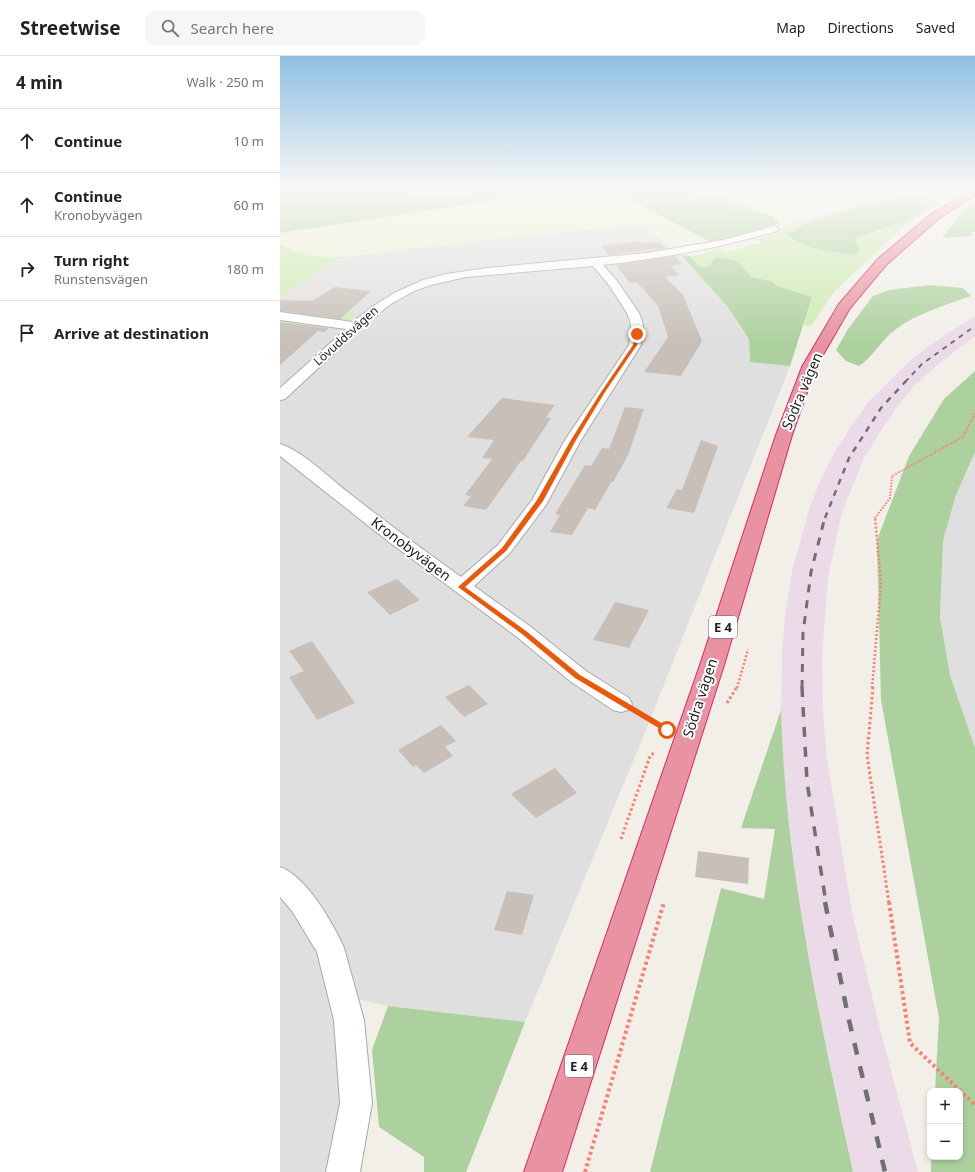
<!DOCTYPE html>
<html lang="en">
<head>
<meta charset="utf-8">
<style>
	:root { --surface:#fff; --page:#f6f6f6; --text:#222; --muted:#767676; --line:#e0e0e0 }
	body { margin:0; font-family:"Noto Sans",sans-serif; background:var(--page); color:var(--text) }
	.controls { position:absolute; right:12px; bottom:12px; display:grid; overflow:hidden; border-radius:8px; box-shadow:0 2px 6px #0003 }
	.controls button { width:36px; height:36px; display:grid; place-items:center; padding:0; border:0; border-bottom:1px solid var(--line); background:var(--surface); color:var(--text); font:20px sans-serif }
	.stop { position:absolute; width:12px; height:12px; margin:-9px; border:3px solid #ea580c; border-radius:50%; background:#fff }
	.stop.end { background:#ea580c; border-color:#fff; box-shadow:0 1px 4px #0008 }
	.list { margin:0; padding:0; list-style:none }
	h2 { display:flex; justify-content:space-between; align-items:center; height:52px; margin:0; padding:0 16px; font-size:17px }
	h2 small { font-size:13px; font-weight:400; color:var(--muted) }
	.list li { display:grid; grid-template-columns:26px 1fr auto; gap:12px; align-items:center; box-sizing:border-box; height:64px; padding:0 16px; border-top:1px solid var(--line) }
	.list b { display:block; font-size:15px; white-space:nowrap }
	.list p { margin:0; font-size:13px; white-space:nowrap; color:var(--muted) }
	.list em { font-size:13px; font-style:normal; color:var(--muted) }
	.icon { flex:none; width:22px; height:22px; fill:none; stroke:currentColor; stroke-width:2; stroke-linecap:round; stroke-linejoin:round }
	.map { position:relative; flex:none; width:695px; height:1116px; overflow:hidden }
	header { display:flex; align-items:center; gap:24px; box-sizing:border-box; height:56px; padding:0 20px; background:var(--surface); border-bottom:1px solid var(--line) }
	header strong { font-size:19px }
	nav { display:flex; gap:22px; margin-inline-start:auto; font-size:14px }
	.search { width:280px; height:36px; background:var(--page); display:flex; align-items:center; gap:10px; box-sizing:border-box; padding:0 14px; border-radius:12px; color:var(--muted); font-size:15px }
	main { display:flex }
	aside { flex:1; background:var(--surface) }
	.map>svg:first-child { display:block }
	.residential { fill:#e0dfdf }
	.industrial { fill:#ebdbe8 }
	.farmland { fill:#eef0d5 }
	.grass { fill:#cdebb0 }
	.forest { fill:#add19e }
	.building { fill:#c7bfb8 }
	.lines { fill:none; stroke-linecap:round; stroke-linejoin:round }
	.street-casing { stroke:#a9a9a9; stroke-width:2 }
	.highway-casing { stroke:#dc2a67; stroke-width:2 }
	.path-far4 { stroke:#fa8072; stroke-width:1; stroke-dasharray:1 1; stroke-linecap:butt }
	.path-far3 { stroke:#fa8072; stroke-width:2; stroke-dasharray:1.5 1.5; stroke-linecap:butt }
	.path-far2 { stroke:#fa8072; stroke-width:2.5; stroke-dasharray:2 2; stroke-linecap:butt }
	.path-far1 { stroke:#fa8072; stroke-width:3; stroke-dasharray:2.5 2.5; stroke-linecap:butt }
	.path { stroke:#fa8072; stroke-width:4; stroke-dasharray:3 3; stroke-linecap:butt }
	.street { fill:#fff; fill-rule:evenodd }
	.highway { fill:#e892a2; fill-rule:evenodd }
	.rail-far4 { stroke:#707070; stroke-width:2; stroke-dasharray:5 5; stroke-linecap:butt }
	.rail-far3 { stroke:#707070; stroke-width:2.5; stroke-dasharray:6 6; stroke-linecap:butt }
	.rail-far2 { stroke:#707070; stroke-width:3; stroke-dasharray:8 8; stroke-linecap:butt }
	.rail-far1 { stroke:#707070; stroke-width:3.5; stroke-dasharray:10 10; stroke-linecap:butt }
	.rail { stroke:#707070; stroke-width:4.5; stroke-dasharray:12 12; stroke-linecap:butt }
	.route { fill:#ea580c }
	.labels { text-anchor:middle; stroke-width:4; stroke-linejoin:round; paint-order:stroke }
	.far-street-label { font-size:12px; fill:#222; stroke:#fff }
	.shield { fill:#fff; stroke:#646464; stroke-width:1 }
	.shield-label { font-size:13px; font-weight:bold; fill:#222 }
	.street-label { font-size:14px; fill:#222; stroke:#fff }
</style>
</head>
<body>
<header>
<strong>Streetwise</strong>
<div class="search"><svg class="icon" aria-label="search" viewBox="0 0 24 24"><circle cx="10" cy="10" r="6"/><path d="M15 15l6 6"/></svg>Search here</div>
<nav><a>Map</a><a>Directions</a><a>Saved</a></nav>
</header>
<main>
<aside>
<h2>4 min<small>Walk · 250 m</small></h2>
<ul class="list">
<li><svg class="icon" aria-label="ahead" viewBox="0 0 24 24"><path d="M12 20V5M6 11l6-6 6 6"/></svg><div><b>Continue</b></div><em>10 m</em></li>
<li><svg class="icon" aria-label="ahead" viewBox="0 0 24 24"><path d="M12 20V5M6 11l6-6 6 6"/></svg><div><b>Continue</b><p>Kronobyvägen</p></div><em>60 m</em></li>
<li><svg class="icon" aria-label="right" viewBox="0 0 24 24"><path d="M7 20v-9h11M14 6l5 5-5 5"/></svg><div><b>Turn right</b><p>Runstensvägen</p></div><em>180 m</em></li>
<li><svg class="icon" aria-label="arrive" viewBox="0 0 24 24"><path d="M6 21V4h12l-3 4 3 4H6"/></svg><div><b>Arrive at destination</b></div></li>
</ul>
</aside>
<div class="map">
<svg width="695" height="1116" viewBox="0 0 695 1116">
	<rect width="100%" height="100%" fill="#f2efe9"/>
	<g class="residential">
		<path d="M 363,168 L 380,183 L 401,199 L 447,250 L 469,283 L 470,306 L 510,310 L 364,679 L 245,966 L 108,950 L 69,941 L 70,1116 L 0,1116 L 0,266 L 57,272 L 0,251 L 0,241 L 62,201 L 196,185 Z"/>
		<path d="M 695,396 L 695,692 L 670,619 L 660,561 L 663,485 L 676,439 Z"/>
	</g>
	<path class="industrial" d="M 695,260 L 695,280 L 656,310 L 633,331 L 617,351 L 600,376 L 584,402 L 562,456 L 548,521 L 542,601 L 543,658 L 547,703 L 572,856 L 599,969 L 638,1116 L 573,1116 L 542,971 L 520,856 L 510,774 L 502,700 L 501,654 L 502,597 L 505,560 L 512,515 L 530,451 L 541,423 L 555,396 L 572,369 L 590,344 L 632,303 L 653,287 Z"/>
	<g class="farmland">
		<path d="M 299,132 L 329,132 L 415,179 L 380,183 L 363,168 L 196,185 L 62,201 L 33,200 L 12,196 L 0,188 L 0,177 Z"/>
		<path d="M 404,132 L 625,132 L 499,168 L 493,161 L 455,146 L 432,139 L 423,139 Z"/>
	</g>
	<g class="grass">
		<path d="M 126,132 L 275,132 L 271,133 L 273,136 L 232,142 L 225,134 L 186,135 L 140,141 Z"/>
		<path d="M 625,132 L 643,132 L 578,150 L 571,147 Z"/>
		<path d="M 636,135 L 665,136 L 671,140 L 625,169 L 554,236 L 531,270 L 523,269 L 532,241 L 497,230 L 492,225 L 471,221 L 458,205 L 428,211 L 420,211 L 410,200 L 424,198 L 439,192 L 443,195 L 447,196 L 481,187 L 481,185 L 475,185 C 482,179 489,179 497,179 L 489,177 L 545,161 L 507,178 L 580,194 L 575,183 L 600,175 L 644,146 L 650,138 L 620,142 L 595,147 Z"/>
		<path d="M 0,188 C 20,201 39,201 62,201 L 0,241 Z"/>
		<path d="M 0,251 L 77,257 L 57,272 L 0,266 Z"/>
	</g>
	<g class="forest">
		<path d="M 17,132 L 126,132 L 140,141 L 216,133 L 225,134 L 232,142 L 0,177 L 0,135 Z"/>
		<path d="M 329,132 L 404,132 L 423,139 L 432,139 L 455,146 L 493,161 L 499,168 L 432,187 Z"/>
		<path d="M 651,138 L 653,140 L 644,146 L 646,152 L 634,161 L 575,183 L 580,195 L 573,199 C 551,196 524,193 506,178 C 519,173 532,165 546,161 C 579,149 615,142 651,138 Z"/>
		<path d="M 695,147 L 695,176 L 692,176 L 691,180 L 662,182 L 684,154 Z"/>
		<path d="M 401,199 L 410,200 L 420,211 L 428,211 L 436,201 L 458,205 L 471,221 L 492,225 L 497,230 L 532,241 L 510,310 L 470,306 L 469,283 L 447,250 Z"/>
		<path d="M 650,229 L 683,232 L 691,240 C 665,249 638,257 616,273 C 602,283 593,301 579,310 L 566,305 L 556,294 L 568,273 L 593,240 L 609,234 Z"/>
		<path d="M 695,315 L 695,396 L 676,439 L 663,485 L 660,561 L 670,619 L 695,692 L 695,1116 L 651,1116 L 651,1101 L 680,1101 L 680,1035 L 655,1035 L 659,962 L 601,644 L 597,484 L 629,400 L 664,343 Z"/>
		<path d="M 501,654 C 505,811 540,964 573,1116 L 370,1116 L 441,832 L 484,843 L 495,773 L 461,772 Z"/>
		<path d="M 108,950 L 245,966 L 186,1116 L 144,1116 L 144,1101 L 99,1071 L 92,994 Z"/>
	</g>
	<g class="building">
		<path d="M 359,185 L 361,187 L 379,186 L 386,192 L 328,199 L 321,190 Z"/>
		<path d="M 395,200 L 402,208 L 391,210 L 399,219 L 385,221 L 403,239 L 422,285 L 401,320 L 364,316 L 388,281 L 378,250 L 357,226 L 350,227 L 336,209 Z"/>
		<path d="M 55,231 L 91,235 L 60,263 L 0,255 L 0,244 L 32,245 Z"/>
		<path d="M 0,266 L 49,272 L 45,276 L 38,275 L 0,309 Z"/>
		<path d="M 222,342 L 275,349 L 266,361 L 271,362 L 243,405 L 241,405 L 206,454 L 183,450 L 191,440 L 185,439 L 212,403 L 202,402 L 214,384 L 187,381 Z"/>
		<path d="M 345,351 L 364,353 L 348,399 L 333,426 L 332,425 L 315,454 L 308,452 L 292,479 L 270,476 L 280,459 L 275,458 L 305,409 L 311,410 L 322,392 L 329,393 Z"/>
		<path d="M 421,384 L 438,390 L 414,457 L 386,452 L 397,433 L 402,434 Z"/>
		<path d="M 117,523 L 140,544 L 110,559 L 87,536 Z"/>
		<path d="M 335,546 L 369,554 L 349,592 L 313,584 Z"/>
		<path d="M 32,585 L 75,647 L 37,664 L 9,621 L 24,615 L 9,595 Z"/>
		<path d="M 189,629 L 208,648 L 184,661 L 165,641 Z"/>
		<path d="M 161,669 L 176,685 L 165,691 L 173,700 L 144,717 L 136,709 L 133,711 L 118,694 Z"/>
		<path d="M 275,712 L 297,737 L 256,762 L 231,738 Z"/>
		<path d="M 418,795 L 469,802 L 468,828 L 415,821 Z"/>
		<path d="M 227,835 L 254,839 L 242,879 L 214,874 Z"/>
	</g>
	<g class="lines">
		<defs>
			<g id="street">
				<path d="M 494,170 L 497,171 L 499,173 L 497,175 C 440,192 383,202 323,209 L 337,225 L 359,257 L 363,268 L 361,289 L 301,384 L 266,449 L 230,497 L 194,530 L 251,571 L 306,615 L 349,642 L 352,648 L 349,654 L 341,656 L 333,654 L 290,625 L 237,581 L 109,486 L 0,400 L 0,388 C 19,393 49,421 65,434 C 103,464 142,493 181,521 L 218,489 L 252,444 L 285,384 L 349,289 L 351,268 L 347,257 L 329,229 L 313,210 L 186,221 L 151,229 L 134,235 L 111,248 L 90,264 L 5,343 L 0,344 L 0,332 L 66,273 L 0,264 L 0,256 L 73,266 L 92,251 L 114,237 L 143,224 L 166,218 L 208,212 L 366,197 L 443,184 Z"/>
				<path d="M 0,811 C 26,820 53,867 64,892 L 84,964 L 92,1047 L 80,1116 L 46,1116 L 60,1047 L 54,964 L 37,896 L 12,855 L 0,841 Z"/>
			</g>
			<path id="highway" d="M 695,132 L 695,139 L 658,163 L 606,209 L 570,252 L 536,311 L 512,379 L 444,609 L 282,1116 L 244,1116 L 420,609 L 496,379 L 522,311 L 559,248 L 598,203 L 650,159 Z"/>
		</defs>
		<use href="#street" class="street-casing"/>
		<use href="#highway" class="highway-casing"/>
		<g class="path-far4">
			<path d="M 414,132 L 471,162"/>
			<path d="M 644,132 L 665,135"/>
			<path d="M 0,143 L 62,132"/>
			<path d="M 510,169 L 644,132"/>
		</g>
		<path class="path-far3" d="M 595,462 L 610,442 L 612,420 L 683,381 L 695,357"/>
		<g class="path-far2">
			<path d="M 457,632 L 468,593"/>
			<path d="M 592,632 L 601,528 L 595,461"/>
		</g>
		<g class="path-far1">
			<path d="M 593,631 L 587,699 L 609,847"/>
			<path d="M 447,647 L 457,631"/>
			<path d="M 361,659 L 384,672"/>
			<path d="M 341,783 L 370,700 L 375,696"/>
		</g>
		<g class="path">
			<path d="M 609,846 L 630,987 L 695,1049"/>
			<path d="M 305,1116 L 384,846"/>
		</g>
		<use href="#street" class="street"/>
		<use href="#highway" class="highway"/>
		<path class="rail-far4" d="M 625,326 L 642,308 L 695,270"/>
		<path class="rail-far3" d="M 545,462 L 569,402 L 601,352 L 626,325"/>
		<path class="rail-far2" d="M 522,632 L 523,577 L 531,516 L 545,461"/>
		<path class="rail-far1" d="M 522,631 L 527,726 L 546,847"/>
		<path class="rail" d="M 545,846 L 568,960 L 605,1116"/>
	</g>
	<linearGradient id="sky" x2="0" y2="1"><stop stop-color="#8fc0e4"/><stop offset="0.46" stop-color="#f9f8f5"/><stop offset="1" stop-color="#f9f8f5" stop-opacity="0"/></linearGradient>
	<rect width="695" height="288" fill="url(#sky)"/>
	<path class="route" d="M 355,277 L 359,278 L 357,289 L 325,336 L 296,384 L 263,445 L 226,495 L 185,531 L 246,575 L 300,619 L 390,672 L 391,674 L 387,677 L 295,622 L 242,578 L 178,531 L 222,492 L 257,444 L 291,384 L 321,336 L 353,289 Z"/>
	<g class="labels">
		<g class="far-street-label">
			<text transform="translate(66 280) rotate(-42)" y="4">Lövuddsvägen</text>
		</g>
		<g class="shield">
			<rect x="429" y="560" width="28" height="22" rx="3"/>
			<rect x="285" y="999" width="28" height="22" rx="3"/>
		</g>
		<g class="shield-label">
			<text x="443" y="576">E 4</text>
			<text x="299" y="1015">E 4</text>
		</g>
		<g class="street-label">
			<text transform="translate(522 335) rotate(-67)" y="5">Södra vägen</text>
			<text transform="translate(131 493) rotate(37)" y="5">Kronobyvägen</text>
			<text transform="translate(420 642) rotate(-72)" y="5">Södra vägen</text>
		</g>
	</g>
</svg>
<div class="controls">
<button>+</button>
<button>−</button>
</div>
<div class="stop" style="left:387px;top:674px"></div>
<div class="stop end" style="left:357px;top:278px"></div>
</div>
</main>
</body>
</html>
